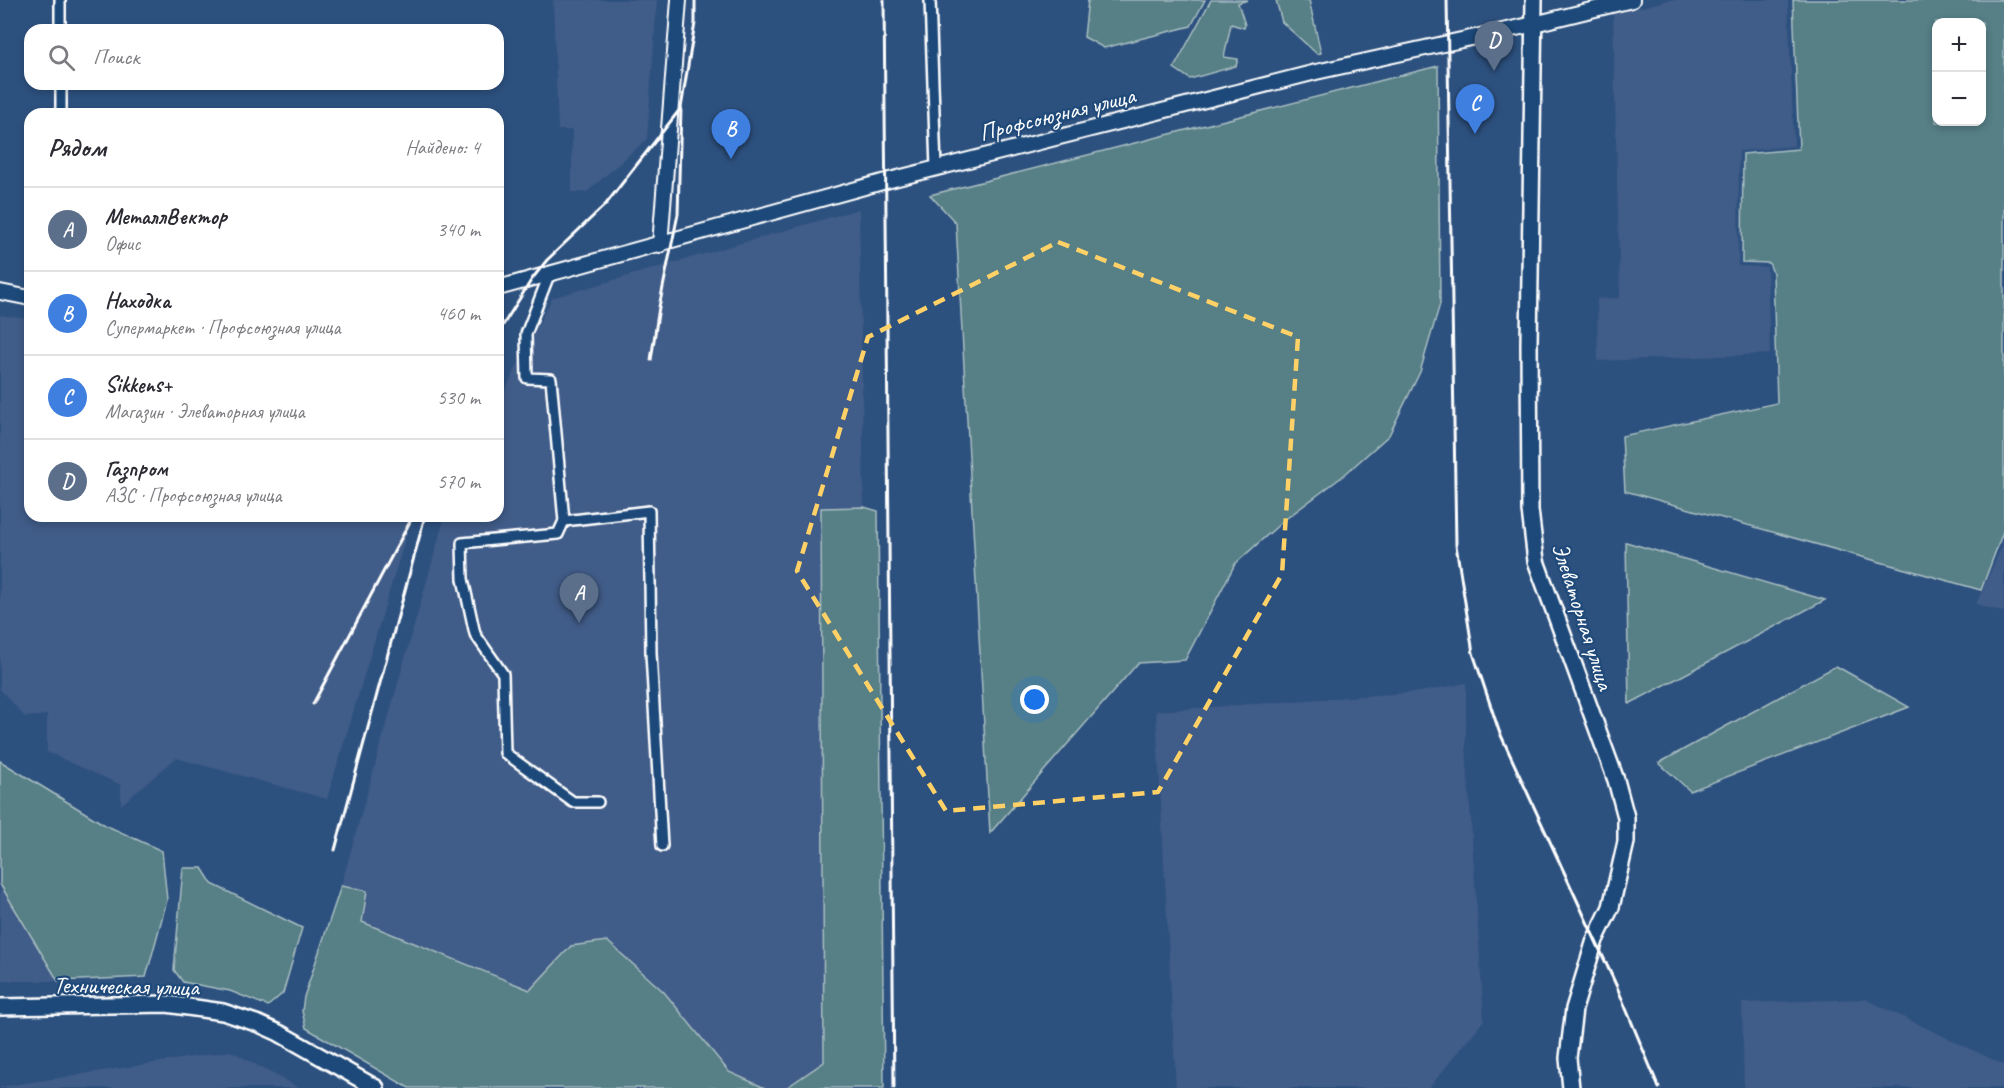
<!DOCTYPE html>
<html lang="ru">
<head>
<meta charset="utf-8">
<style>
	:root { --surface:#fff; --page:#f2f2f3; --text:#2b2b33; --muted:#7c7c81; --line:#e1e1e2; --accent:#8a764a }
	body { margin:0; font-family:Caveat,sans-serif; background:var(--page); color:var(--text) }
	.controls { position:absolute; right:18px; top:18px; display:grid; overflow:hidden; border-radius:12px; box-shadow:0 3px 9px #0003 }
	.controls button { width:54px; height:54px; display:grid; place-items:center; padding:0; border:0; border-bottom:2px solid var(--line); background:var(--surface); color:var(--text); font:30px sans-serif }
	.you { position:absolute; left:1035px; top:700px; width:21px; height:21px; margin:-15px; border:4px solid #fff; border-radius:50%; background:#1a73e8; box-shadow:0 0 0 9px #1a73e833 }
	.badge { display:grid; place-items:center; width:39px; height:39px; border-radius:50%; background:var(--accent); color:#fff; font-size:20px; font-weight:700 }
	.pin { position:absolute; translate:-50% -50px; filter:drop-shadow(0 2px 3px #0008) }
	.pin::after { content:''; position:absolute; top:32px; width:21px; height:18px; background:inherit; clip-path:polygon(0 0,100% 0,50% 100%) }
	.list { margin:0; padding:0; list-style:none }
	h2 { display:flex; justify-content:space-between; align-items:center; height:78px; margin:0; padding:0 24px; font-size:26px }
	h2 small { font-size:20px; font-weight:400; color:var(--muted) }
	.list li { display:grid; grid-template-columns:39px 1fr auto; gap:18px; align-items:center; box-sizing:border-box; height:84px; padding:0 24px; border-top:2px solid var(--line) }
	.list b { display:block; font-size:22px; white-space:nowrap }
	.list p { margin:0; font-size:20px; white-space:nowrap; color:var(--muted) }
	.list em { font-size:20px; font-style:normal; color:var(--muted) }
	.icon { flex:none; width:33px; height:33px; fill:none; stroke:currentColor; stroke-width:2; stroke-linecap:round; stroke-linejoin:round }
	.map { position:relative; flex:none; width:2004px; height:1088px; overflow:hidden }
	.search { position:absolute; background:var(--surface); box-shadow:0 3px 9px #0003; left:24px; top:24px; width:480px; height:66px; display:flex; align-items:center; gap:15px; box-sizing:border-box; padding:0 21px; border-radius:18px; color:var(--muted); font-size:22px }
	.panel { position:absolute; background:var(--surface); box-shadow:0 3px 9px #0003; left:24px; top:108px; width:480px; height:414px; border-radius:18px }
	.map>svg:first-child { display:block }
	.built { fill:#415c88 }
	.green { fill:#567f86; stroke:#aabfc2; stroke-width:1.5; fill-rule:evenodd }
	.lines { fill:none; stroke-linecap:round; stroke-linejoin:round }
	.street-casing { stroke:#fff; stroke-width:14 }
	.secondary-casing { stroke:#fff; stroke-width:18 }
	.primary-casing { stroke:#fff; stroke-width:20 }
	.street { stroke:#1f4a7a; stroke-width:9 }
	.secondary { stroke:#1f4a7a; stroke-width:14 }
	.primary { stroke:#1f4a7a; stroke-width:15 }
	.rail { stroke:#fff; stroke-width:3 }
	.marked { fill:none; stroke:#ffd166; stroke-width:4.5; stroke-dasharray:12 8; stroke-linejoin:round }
	.labels { text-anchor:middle; stroke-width:4.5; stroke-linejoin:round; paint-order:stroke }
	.street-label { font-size:24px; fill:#fff; stroke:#1f4a7a }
</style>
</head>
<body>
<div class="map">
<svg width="2004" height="1088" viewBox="0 0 2004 1088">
	<rect width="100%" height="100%" fill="#2d517f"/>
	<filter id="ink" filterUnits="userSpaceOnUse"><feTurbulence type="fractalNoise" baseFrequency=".0167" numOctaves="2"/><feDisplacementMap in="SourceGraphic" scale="12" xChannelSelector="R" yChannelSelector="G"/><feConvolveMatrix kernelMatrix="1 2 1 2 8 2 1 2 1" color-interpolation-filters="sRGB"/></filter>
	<g filter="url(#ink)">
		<g class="built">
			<path d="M 553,0 L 657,0 L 647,139 L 587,192 L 572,192 L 572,130 L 558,130 Z"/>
			<path d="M 1670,0 L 1788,0 L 1794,146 L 1739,151 L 1738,266 L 1767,267 L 1770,354 L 1598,361 L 1597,299 L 1620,298 L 1613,14 Z"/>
			<path d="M 859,209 L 864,507 L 821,509 L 824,1062 L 786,1088 L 765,1088 L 729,1072 L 664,992 L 571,946 L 530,990 L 362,922 L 367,891 L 341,886 L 445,516 L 498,516 L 498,404 L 552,298 Z"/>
			<path d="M 0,315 L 30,319 L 30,516 L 412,516 L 327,799 L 176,758 L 121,805 L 121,785 L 47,752 L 47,715 L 25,717 L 0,689 Z"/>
			<path d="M 2004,542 L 2004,612 L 1976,604 Z"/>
			<path d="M 1466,683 L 1466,747 L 1484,1020 L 1429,1088 L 1176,1088 L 1156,711 L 1420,692 Z"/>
			<path d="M 0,884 L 58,981 L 0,981 Z"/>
			<path d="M 1865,999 L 2004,1065 L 2004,1088 L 1744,1088 L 1742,1003 Z"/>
			<path d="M 231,1051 L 299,1088 L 0,1088 L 0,1087 Z"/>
		</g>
		<g class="green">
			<path d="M 1088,0 L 1205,0 L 1191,26 L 1104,48 L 1084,37 Z"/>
			<path d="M 1211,0 L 1248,0 L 1238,3 L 1245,25 L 1244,28 L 1231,24 L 1224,57 L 1238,59 L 1236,66 L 1190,79 L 1174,68 Z"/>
			<path d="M 1276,0 L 1309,0 L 1321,53 L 1317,54 L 1282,22 Z"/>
			<path d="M 1793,0 L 2004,0 L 2004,529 L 1981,590 L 1625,491 L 1622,436 L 1777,403 L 1773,273 L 1769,263 L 1742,262 L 1743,154 L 1799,149 ZM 1936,22 L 1982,22 L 1982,122 L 1936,122 Z"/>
			<path d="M 1438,66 L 1440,304 L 1420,372 L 1389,435 L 1343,476 L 1283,521 L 1235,564 L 1185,660 L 1138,663 L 990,833 L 956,223 L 930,195 Z"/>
			<path d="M 864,507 L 878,511 L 884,1088 L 786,1088 L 824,1062 L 821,508 Z"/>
			<path d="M 1626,542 L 1825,600 L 1629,704 Z"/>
			<path d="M 1836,666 L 1909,707 L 1690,791 L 1659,763 Z"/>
			<path d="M 0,761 L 105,825 L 162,851 L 167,900 L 146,977 L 58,981 L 0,884 Z"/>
			<path d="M 183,868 L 202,868 L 212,884 L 302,928 L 283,993 L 268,1006 L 230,991 L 183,982 L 174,970 Z"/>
			<path d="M 341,886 L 367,891 L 362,922 L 530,990 L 571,946 L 607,941 L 664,992 L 729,1072 L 765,1088 L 409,1088 L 306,1028 L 302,1011 L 304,997 Z"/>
		</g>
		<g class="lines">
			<defs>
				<g id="street">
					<path d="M 60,0 L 60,30"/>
					<path d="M 930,0 L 936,168"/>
					<path d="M 61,84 L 61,114"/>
					<path d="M 549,275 L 526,334 L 527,378 L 551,379 L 564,521 L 649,511 L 651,653 L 662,846"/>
					<path d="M 564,521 L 558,534 L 462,543 L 463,579 L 475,634 L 503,674 L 505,753 L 573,802 L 598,802"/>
				</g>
				<g id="secondary">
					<path d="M 660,245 L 679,0"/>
					<path d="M 498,288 L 886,181 L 1316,72 L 1534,24 L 1632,0"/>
					<path d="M 0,292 L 30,298"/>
				</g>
				<g id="primary">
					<path d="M 1534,0 L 1529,344 L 1530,510 L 1536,561 L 1616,780 L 1626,817 L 1626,842 L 1611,907 L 1595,940 L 1574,1009 L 1568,1058 L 1571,1088"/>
					<path d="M 0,1007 L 167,1004 L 223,1012 L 259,1024 L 279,1033 L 376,1088"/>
				</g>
			</defs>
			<use href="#street" class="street-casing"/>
			<use href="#secondary" class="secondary-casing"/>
			<use href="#primary" class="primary-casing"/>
			<use href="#street" class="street"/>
			<use href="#secondary" class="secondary"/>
			<use href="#primary" class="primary"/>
			<g class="rail">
				<path d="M 884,0 L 894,1088"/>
				<path d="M 1447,0 L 1456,545 L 1473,653 L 1499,731 L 1617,987 L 1659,1088"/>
				<path d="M 498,333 L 532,279 L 547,260 L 606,204 L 681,108 L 695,23 L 695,0"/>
				<path d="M 651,360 L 659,307 L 678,214 L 681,108"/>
				<path d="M 313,704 L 413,516"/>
				<path d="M 335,850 L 425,516"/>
			</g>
		</g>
	</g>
	<path class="marked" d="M 1058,242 L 1298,337 L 1282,574 L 1158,792 L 946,811 L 797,571 L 868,337 Z"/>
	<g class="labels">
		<g class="street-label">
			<text transform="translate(1057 114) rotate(-14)" y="8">Профсоюзная улица</text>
			<text transform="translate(1583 616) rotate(72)" y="8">Элеваторная улица</text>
			<text transform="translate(126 986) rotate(1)" y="8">Техническая улица</text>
		</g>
	</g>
</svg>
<div class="controls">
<button>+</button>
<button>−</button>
</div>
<div class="you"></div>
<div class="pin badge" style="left:579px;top:623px;background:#5c6f8a">A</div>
<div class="pin badge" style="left:731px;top:159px;background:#3f7fe0">B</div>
<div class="pin badge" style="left:1475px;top:134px;background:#3f7fe0">C</div>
<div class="pin badge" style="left:1494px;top:71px;background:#5c6f8a">D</div>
<div class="search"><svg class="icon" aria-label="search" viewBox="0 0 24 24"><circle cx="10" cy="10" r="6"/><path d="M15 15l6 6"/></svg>Поиск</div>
<section class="panel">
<h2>Рядом<small>Найдено: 4</small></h2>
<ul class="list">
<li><span class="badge" style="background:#5c6f8a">A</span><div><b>МеталлВектор</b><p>Офис</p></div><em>340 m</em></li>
<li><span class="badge" style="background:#3f7fe0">B</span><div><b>Находка</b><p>Супермаркет · Профсоюзная улица</p></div><em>460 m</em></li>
<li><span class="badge" style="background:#3f7fe0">C</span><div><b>Sikkens+</b><p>Магазин · Элеваторная улица</p></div><em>530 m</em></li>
<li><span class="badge" style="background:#5c6f8a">D</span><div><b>Газпром</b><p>АЗС · Профсоюзная улица</p></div><em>570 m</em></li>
</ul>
</section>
</div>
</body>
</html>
